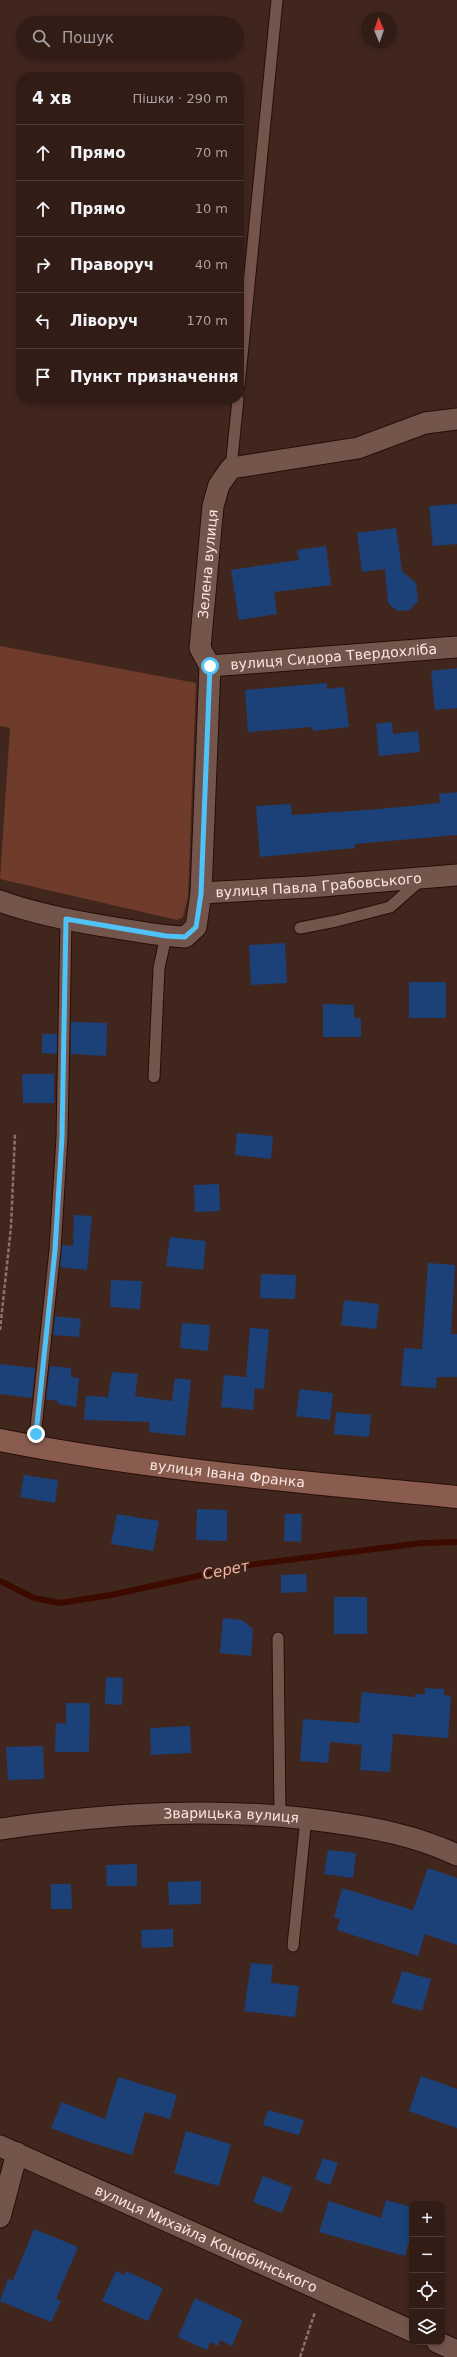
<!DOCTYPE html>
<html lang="uk">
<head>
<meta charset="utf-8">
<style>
	:root { --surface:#311c16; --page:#3d2923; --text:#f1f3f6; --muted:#a8a1a1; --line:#4c3a35 }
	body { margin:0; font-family:"DejaVu Sans",sans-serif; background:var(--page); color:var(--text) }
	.controls { position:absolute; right:12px; bottom:12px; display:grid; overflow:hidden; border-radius:8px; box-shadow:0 2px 6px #0003 }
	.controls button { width:36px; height:36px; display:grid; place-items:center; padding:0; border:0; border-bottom:1px solid var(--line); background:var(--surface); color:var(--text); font:20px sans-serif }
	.compass { position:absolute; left:361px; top:12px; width:36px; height:36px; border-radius:50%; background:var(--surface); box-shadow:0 2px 6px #0003; rotate:358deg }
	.stop { position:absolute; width:12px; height:12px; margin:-9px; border:3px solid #4fc3f7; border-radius:50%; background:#fff }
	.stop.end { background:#4fc3f7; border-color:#fff; box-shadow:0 1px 4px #0008 }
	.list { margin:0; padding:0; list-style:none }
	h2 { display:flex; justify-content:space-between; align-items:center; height:52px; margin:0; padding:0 16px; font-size:17px }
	h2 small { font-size:13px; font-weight:400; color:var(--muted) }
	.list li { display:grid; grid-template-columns:26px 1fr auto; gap:12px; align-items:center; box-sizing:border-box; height:56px; padding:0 16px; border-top:1px solid var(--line) }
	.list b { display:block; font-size:15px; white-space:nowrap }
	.list em { font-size:13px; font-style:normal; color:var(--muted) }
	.icon { flex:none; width:22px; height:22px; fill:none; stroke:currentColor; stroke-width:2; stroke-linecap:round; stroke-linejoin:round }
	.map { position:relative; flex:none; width:457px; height:2357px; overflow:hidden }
	.search { position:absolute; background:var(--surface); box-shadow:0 2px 6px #0003; left:16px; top:16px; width:228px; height:44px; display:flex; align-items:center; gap:10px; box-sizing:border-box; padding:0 14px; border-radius:22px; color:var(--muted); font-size:15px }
	.panel { position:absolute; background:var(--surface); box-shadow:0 2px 6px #0003; left:16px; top:72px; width:228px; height:332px; border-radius:16px }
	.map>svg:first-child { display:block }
	.green { fill:#6f3b2b }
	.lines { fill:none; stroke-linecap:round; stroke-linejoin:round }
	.stream { stroke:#3d0a00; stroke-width:6 }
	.building { fill:#1b4178 }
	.service-casing { stroke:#260e07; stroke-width:13 }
	.minor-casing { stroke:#260e07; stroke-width:23 }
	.secondary-casing { stroke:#260e07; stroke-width:24 }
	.path { stroke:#8b736c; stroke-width:2.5; stroke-dasharray:4 2; stroke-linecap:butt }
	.service { stroke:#74554c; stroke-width:11 }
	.minor { stroke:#74554c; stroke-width:21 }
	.secondary { stroke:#8a5c4f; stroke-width:22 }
	.route { stroke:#4fc3f7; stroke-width:5 }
	.labels { text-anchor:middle; stroke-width:3.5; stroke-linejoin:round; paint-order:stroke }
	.street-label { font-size:14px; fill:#f9e6e1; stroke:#41261e }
	.water-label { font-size:15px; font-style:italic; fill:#f4b4a1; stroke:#41261e }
</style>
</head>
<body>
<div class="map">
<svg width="457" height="2357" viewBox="0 0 457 2357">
	<rect width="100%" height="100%" fill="#41261e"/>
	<path class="green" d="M 0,646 L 196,683 L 188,897 L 183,917 L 177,920 L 0,879 L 10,728 L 0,726 Z"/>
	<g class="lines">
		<path class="stream" d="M 0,1581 L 34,1598 L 60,1603 L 111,1595 L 248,1565 L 422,1543 L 457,1542"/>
	</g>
	<g class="building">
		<path d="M 457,504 L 457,544 L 433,546 L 429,506 Z"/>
		<path d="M 396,528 L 402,571 L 416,583 L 418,601 L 410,610 L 397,611 L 388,603 L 385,569 L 362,572 L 357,533 Z"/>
		<path d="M 326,546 L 331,585 L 274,592 L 277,614 L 239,620 L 231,570 L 299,560 L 297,550 Z"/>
		<path d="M 457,668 L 457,708 L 435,710 L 431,671 Z"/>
		<path d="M 327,683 L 327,689 L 344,687 L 349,727 L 313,731 L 312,727 L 248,732 L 245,690 Z"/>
		<path d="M 392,722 L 393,734 L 418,731 L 420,752 L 379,756 L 376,724 Z"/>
		<path d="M 457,792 L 457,835 L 355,844 L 355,848 L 260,857 L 256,806 L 291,804 L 292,815 L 380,809 L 440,803 L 439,794 Z"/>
		<path d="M 285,943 L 287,983 L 251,985 L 249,945 Z"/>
		<rect x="409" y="982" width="37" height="36"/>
		<path d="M 323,1004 L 354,1005 L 354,1018 L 361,1018 L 361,1037 L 323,1037 Z"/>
		<path d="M 71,1022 L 107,1023 L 106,1056 L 71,1054 Z"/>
		<path d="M 42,1034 L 57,1034 L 57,1054 L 42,1053 Z"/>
		<path d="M 22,1074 L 54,1074 L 54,1103 L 23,1103 Z"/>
		<path d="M 237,1133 L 273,1136 L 271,1159 L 235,1155 Z"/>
		<path d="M 219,1184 L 220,1211 L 195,1212 L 194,1185 Z"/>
		<path d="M 74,1215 L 92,1216 L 87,1270 L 60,1267 L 62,1245 L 73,1246 Z"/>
		<path d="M 170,1237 L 206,1241 L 203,1270 L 166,1266 Z"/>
		<path d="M 428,1263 L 455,1265 L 451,1334 L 457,1334 L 457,1377 L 437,1377 L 436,1388 L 401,1386 L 404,1348 L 422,1349 Z"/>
		<path d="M 261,1274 L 296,1275 L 295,1299 L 260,1298 Z"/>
		<path d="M 111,1280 L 142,1281 L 140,1309 L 110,1307 Z"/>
		<path d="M 344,1300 L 379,1304 L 376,1329 L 341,1325 Z"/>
		<path d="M 55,1316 L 81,1319 L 79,1337 L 53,1335 Z"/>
		<path d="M 182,1323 L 210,1325 L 208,1351 L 180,1348 Z"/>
		<path d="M 250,1328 L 269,1329 L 264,1389 L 255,1388 L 253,1410 L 221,1407 L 224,1375 L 246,1377 Z"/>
		<path d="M 0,1364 L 35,1368 L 32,1398 L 0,1394 Z"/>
		<path d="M 50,1366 L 71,1368 L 71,1377 L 79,1378 L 76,1407 L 58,1404 L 58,1401 L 46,1399 Z"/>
		<path d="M 112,1372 L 138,1374 L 135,1396 L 172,1401 L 175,1378 L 191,1380 L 185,1436 L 149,1432 L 150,1422 L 84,1420 L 86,1396 L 108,1397 Z"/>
		<path d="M 300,1389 L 333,1393 L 330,1420 L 296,1416 Z"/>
		<path d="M 336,1412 L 371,1415 L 369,1437 L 334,1434 Z"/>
		<path d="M 24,1475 L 58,1480 L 55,1503 L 20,1497 Z"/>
		<path d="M 197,1509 L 227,1510 L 227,1541 L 196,1540 Z"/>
		<path d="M 117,1514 L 159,1521 L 153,1551 L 111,1544 Z"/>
		<path d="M 285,1514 L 302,1514 L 301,1542 L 284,1541 Z"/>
		<path d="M 306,1574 L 307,1592 L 281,1593 L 281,1575 Z"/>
		<rect x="334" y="1597" width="33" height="37"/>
		<path d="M 223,1618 L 242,1620 L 253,1629 L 251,1656 L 220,1653 Z"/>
		<path d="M 106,1677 L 123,1678 L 122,1705 L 105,1704 Z"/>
		<path d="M 425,1688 L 444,1689 L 444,1695 L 451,1696 L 448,1738 L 393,1734 L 390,1772 L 360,1770 L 362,1745 L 330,1742 L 328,1763 L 300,1761 L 303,1719 L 359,1723 L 362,1692 L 415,1697 L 415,1694 L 425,1694 Z"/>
		<path d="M 66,1703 L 90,1703 L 89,1752 L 55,1752 L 56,1723 L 66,1724 Z"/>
		<path d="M 190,1726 L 191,1753 L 151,1755 L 150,1728 Z"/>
		<path d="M 43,1746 L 44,1779 L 8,1780 L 6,1747 Z"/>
		<path d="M 328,1850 L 356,1853 L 353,1878 L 324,1874 Z"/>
		<path d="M 137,1864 L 137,1886 L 107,1886 L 106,1865 Z"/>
		<path d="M 428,1868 L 457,1878 L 457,1945 L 425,1934 L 418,1956 L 337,1930 L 340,1919 L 334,1917 L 342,1888 L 413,1910 Z"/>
		<path d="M 201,1881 L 201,1904 L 169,1905 L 168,1882 Z"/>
		<path d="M 51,1884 L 71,1884 L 72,1909 L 51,1909 Z"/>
		<path d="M 173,1929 L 173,1947 L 142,1948 L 141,1930 Z"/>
		<path d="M 251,1963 L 273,1965 L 271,1983 L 299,1986 L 295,2017 L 244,2011 Z"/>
		<path d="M 402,1971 L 431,1979 L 422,2011 L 392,2003 Z"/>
		<path d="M 421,2076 L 457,2089 L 457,2128 L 409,2111 Z"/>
		<path d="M 118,2077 L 177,2095 L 170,2119 L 145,2112 L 132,2155 L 80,2139 L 51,2128 L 62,2102 L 105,2119 Z"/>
		<path d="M 268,2110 L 304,2120 L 299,2135 L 263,2125 Z"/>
		<path d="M 186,2131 L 231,2144 L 219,2186 L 174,2173 Z"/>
		<path d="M 323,2158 L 338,2163 L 330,2185 L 315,2179 Z"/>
		<path d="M 263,2176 L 292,2187 L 282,2213 L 253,2202 Z"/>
		<path d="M 386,2200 L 412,2207 L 412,2231 L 405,2256 L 319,2232 L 329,2201 L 381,2218 Z"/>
		<path d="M 34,2229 L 78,2247 L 56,2299 L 61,2301 L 51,2322 L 0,2301 L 8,2279 L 13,2280 Z"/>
		<path d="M 116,2271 L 125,2275 L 126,2271 L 163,2288 L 148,2321 L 102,2301 Z"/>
		<path d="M 195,2298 L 243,2320 L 232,2346 L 220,2340 L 218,2346 L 210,2342 L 207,2350 L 178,2337 Z"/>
	</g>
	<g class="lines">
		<defs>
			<g id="service">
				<path d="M 239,386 L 277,0"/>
				<path d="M 231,468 L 238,399"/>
				<path d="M 300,928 L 336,921 L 390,907 L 422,879"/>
				<path d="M 154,1077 L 159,968 L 166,936"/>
				<path d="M 34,1447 L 55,1250 L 62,1137 L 66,919"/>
				<path d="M 278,1638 L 280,1815"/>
				<path d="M 293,1946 L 306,1818"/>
			</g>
			<g id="minor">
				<path id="s1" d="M 210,666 L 457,647"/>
				<path id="s2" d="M 201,893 L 210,666 L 200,648 L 213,506 L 219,485 L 231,468 L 358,448 L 425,423 L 457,419"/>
				<path id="s3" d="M 0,901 C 35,914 73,921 110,927 C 135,931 160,936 185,937 L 196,927 L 201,893 L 309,887 L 457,875"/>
				<path id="s4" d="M 0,1829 C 110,1813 221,1806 332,1822 C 375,1828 417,1836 457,1855"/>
				<path id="s5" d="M 0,2146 L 412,2331"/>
				<path d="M 0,2217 L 17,2153"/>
				<path d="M 437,2342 L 457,2351"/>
			</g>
			<g id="secondary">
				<path id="s6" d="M 0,1440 C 151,1470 304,1482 457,1497"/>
			</g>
		</defs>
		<use href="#service" class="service-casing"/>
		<use href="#minor" class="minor-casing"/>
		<use href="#secondary" class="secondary-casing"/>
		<g class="path">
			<path d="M 0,1330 L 11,1227 L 15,1134"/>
			<path d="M 300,2357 L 315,2312"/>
		</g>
		<use href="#service" class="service"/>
		<use href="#minor" class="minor"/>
		<use href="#secondary" class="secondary"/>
	</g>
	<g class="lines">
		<path class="route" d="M 36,1434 L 55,1250 L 62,1137 L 66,919 L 166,936 L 185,937 L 196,927 L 201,894 L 210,666"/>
	</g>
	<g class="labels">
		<g class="street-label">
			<text dy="5" stroke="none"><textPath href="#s2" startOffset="332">Зелена вулиця</textPath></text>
			<text dy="5" stroke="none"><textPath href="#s1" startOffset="124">вулиця Сидора Твердохліба</textPath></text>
			<text dy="5" stroke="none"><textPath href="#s3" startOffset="356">вулиця Павла Грабовського</textPath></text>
			<text dy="5" stroke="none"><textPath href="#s6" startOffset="230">вулиця Івана Франка</textPath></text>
			<text dy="5" stroke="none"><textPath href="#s4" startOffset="232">Зварицька вулиця</textPath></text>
			<text dy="5" stroke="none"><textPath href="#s5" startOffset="226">вулиця Михайла Коцюбинського</textPath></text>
		</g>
		<g class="water-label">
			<text transform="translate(226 1570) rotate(-11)" y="5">Серет</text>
		</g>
	</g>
</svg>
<div class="controls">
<button>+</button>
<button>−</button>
<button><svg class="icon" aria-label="locate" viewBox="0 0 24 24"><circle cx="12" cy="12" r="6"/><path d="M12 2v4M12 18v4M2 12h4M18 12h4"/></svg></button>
<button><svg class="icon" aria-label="layers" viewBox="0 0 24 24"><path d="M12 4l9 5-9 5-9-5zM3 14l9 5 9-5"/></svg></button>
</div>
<svg class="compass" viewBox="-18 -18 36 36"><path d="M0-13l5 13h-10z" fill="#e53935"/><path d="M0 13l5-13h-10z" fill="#a8a1a1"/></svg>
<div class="stop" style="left:210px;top:666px"></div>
<div class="stop end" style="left:36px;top:1434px"></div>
<div class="search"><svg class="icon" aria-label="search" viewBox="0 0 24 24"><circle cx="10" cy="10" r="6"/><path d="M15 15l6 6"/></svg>Пошук</div>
<section class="panel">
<h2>4 хв<small>Пішки · 290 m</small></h2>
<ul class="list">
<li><svg class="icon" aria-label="ahead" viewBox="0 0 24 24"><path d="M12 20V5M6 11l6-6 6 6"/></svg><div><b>Прямо</b></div><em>70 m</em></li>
<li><svg class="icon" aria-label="ahead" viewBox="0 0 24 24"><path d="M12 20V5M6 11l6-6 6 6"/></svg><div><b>Прямо</b></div><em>10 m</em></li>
<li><svg class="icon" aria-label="right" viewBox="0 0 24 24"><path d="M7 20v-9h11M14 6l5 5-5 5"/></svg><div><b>Праворуч</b></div><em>40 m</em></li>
<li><svg class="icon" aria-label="left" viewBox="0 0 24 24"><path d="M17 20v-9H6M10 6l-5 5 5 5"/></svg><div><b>Ліворуч</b></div><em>170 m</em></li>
<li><svg class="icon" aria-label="arrive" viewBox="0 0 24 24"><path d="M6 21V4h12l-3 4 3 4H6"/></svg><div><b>Пункт призначення</b></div></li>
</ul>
</section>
</div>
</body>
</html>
